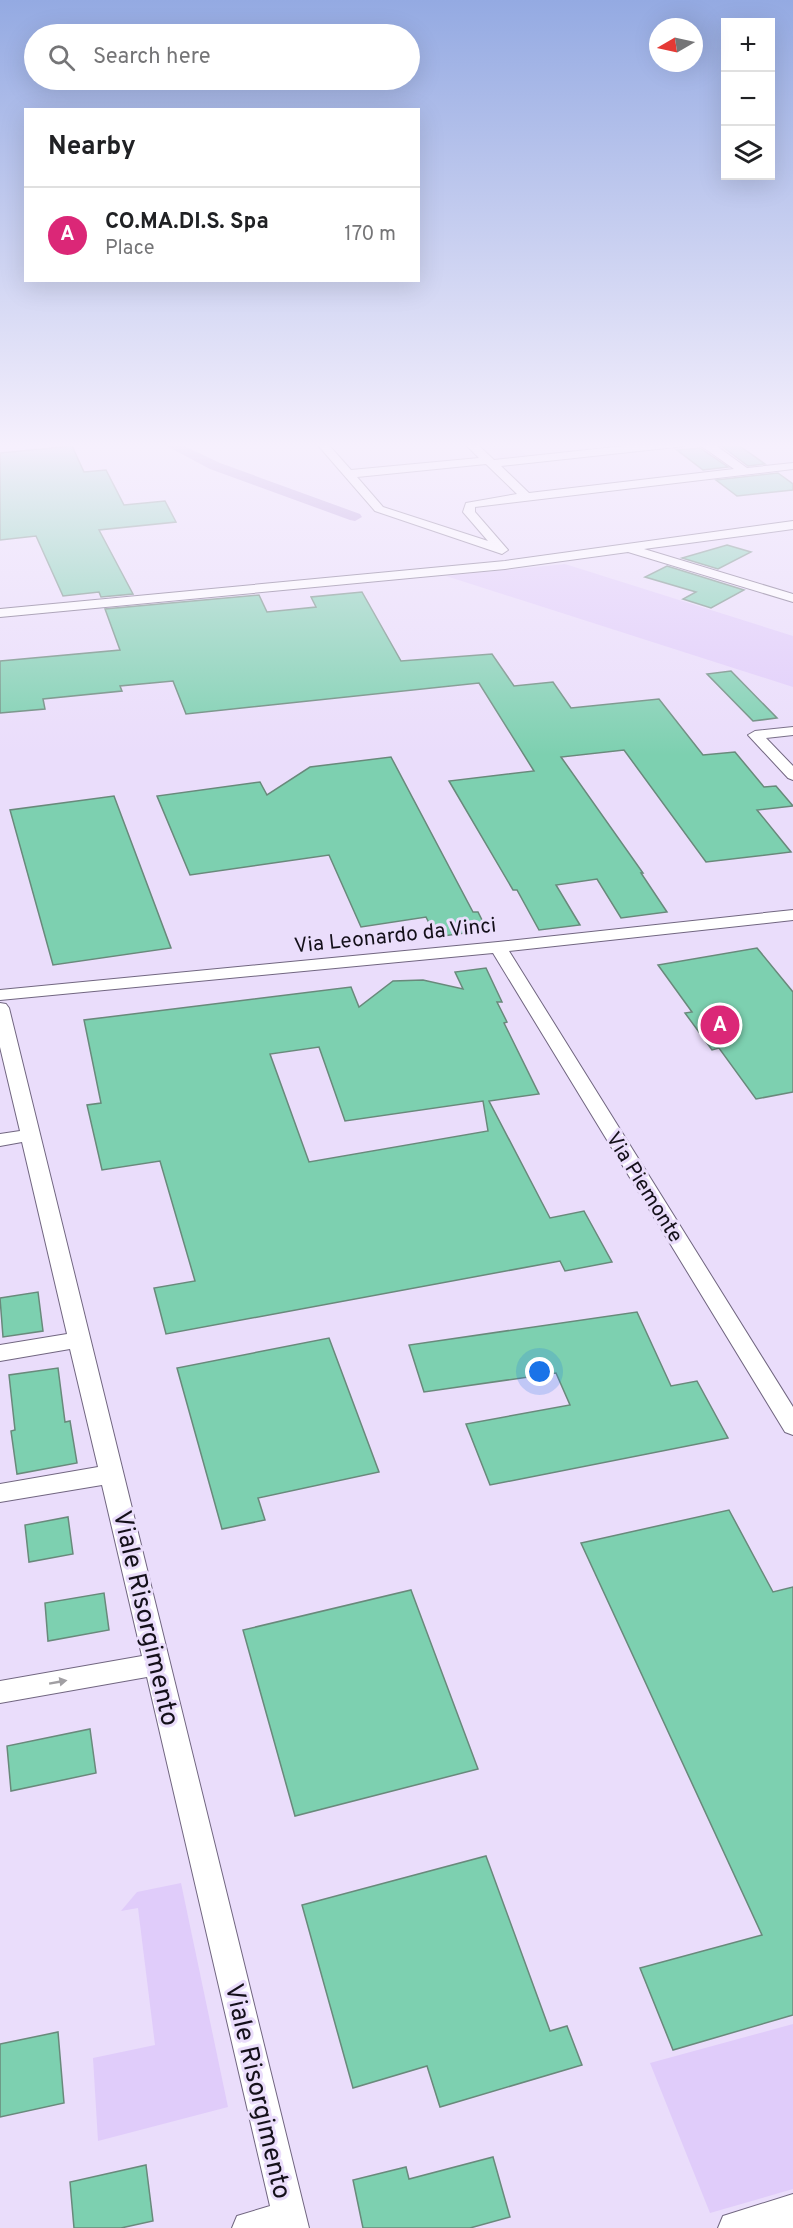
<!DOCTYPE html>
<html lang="en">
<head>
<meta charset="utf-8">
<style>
	:root { --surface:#fff; --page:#f2f2f2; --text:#202124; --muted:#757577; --line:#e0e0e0; --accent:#db2777 }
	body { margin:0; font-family:Overpass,sans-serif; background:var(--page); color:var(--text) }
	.controls { position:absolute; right:18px; top:18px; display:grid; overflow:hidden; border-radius:0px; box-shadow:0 6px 24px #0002 }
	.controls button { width:54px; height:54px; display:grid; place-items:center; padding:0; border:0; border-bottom:2px solid var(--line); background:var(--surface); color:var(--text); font:30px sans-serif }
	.compass { position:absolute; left:649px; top:18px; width:54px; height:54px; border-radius:50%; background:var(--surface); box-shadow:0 6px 24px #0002; rotate:261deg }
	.you { position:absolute; left:540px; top:1372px; width:21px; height:21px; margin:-15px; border:4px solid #fff; border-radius:50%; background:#1a73e8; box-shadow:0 0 0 9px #1a73e833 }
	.badge { display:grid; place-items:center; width:39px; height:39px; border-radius:50%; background:var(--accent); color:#fff; font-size:20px; font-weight:700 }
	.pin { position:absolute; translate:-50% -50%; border:3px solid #fff; box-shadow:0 2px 6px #0006 }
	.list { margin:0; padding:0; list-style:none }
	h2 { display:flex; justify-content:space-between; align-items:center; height:78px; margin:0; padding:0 24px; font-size:26px }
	h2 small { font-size:20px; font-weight:400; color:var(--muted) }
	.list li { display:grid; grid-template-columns:39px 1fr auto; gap:18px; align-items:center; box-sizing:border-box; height:96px; padding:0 24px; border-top:2px solid var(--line) }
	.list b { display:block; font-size:22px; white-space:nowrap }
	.list p { margin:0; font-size:20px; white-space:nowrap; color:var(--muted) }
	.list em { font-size:20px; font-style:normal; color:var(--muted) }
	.icon { flex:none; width:33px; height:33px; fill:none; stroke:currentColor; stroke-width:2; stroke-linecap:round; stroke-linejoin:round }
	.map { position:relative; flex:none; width:793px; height:2228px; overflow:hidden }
	.search { position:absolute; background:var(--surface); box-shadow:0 6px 24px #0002; left:24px; top:24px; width:396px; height:66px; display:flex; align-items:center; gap:15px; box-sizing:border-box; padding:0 21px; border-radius:33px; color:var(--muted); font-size:22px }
	.panel { position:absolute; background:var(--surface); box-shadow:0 6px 24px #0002; left:24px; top:108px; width:396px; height:174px; border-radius:0px }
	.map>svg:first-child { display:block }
	.green { fill:#e0ccfa }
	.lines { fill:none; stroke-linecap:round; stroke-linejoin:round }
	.canal { fill:#b69bda; fill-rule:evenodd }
	.building { fill:#7dd0b0; stroke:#69897b; stroke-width:1.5; fill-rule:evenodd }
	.minor-casing { stroke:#716680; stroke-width:2 }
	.minor { fill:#fff; fill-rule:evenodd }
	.oneway { fill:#a19fa3 }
	.labels { text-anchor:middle; stroke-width:6; stroke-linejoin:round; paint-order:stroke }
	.street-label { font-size:21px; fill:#14101a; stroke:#eaddfb }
	.near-street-label { font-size:26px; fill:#14101a; stroke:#eaddfb }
</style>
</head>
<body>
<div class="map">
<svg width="793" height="2228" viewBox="0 0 793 2228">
	<rect width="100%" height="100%" fill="#eaddfb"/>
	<g class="green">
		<path d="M 484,443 L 512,443 L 528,457 L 502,459 Z"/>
		<path d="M 565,564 L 793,636 L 793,687 L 446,576 Z"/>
		<path d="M 181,1883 L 228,2107 L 98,2141 L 93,2058 L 155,2045 L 138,1908 L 121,1911 L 137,1892 Z"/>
		<path d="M 793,2024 L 793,2189 L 710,2213 L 650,2063 Z"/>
	</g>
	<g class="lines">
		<path class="canal" d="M 161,443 L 178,443 L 220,463 L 360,514 L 362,517 L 355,521 L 350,520 L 210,469 Z"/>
	</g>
	<g class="building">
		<path d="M 737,444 L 765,464 L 748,466 L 720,445 Z"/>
		<path d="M 72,446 L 84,472 L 106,470 L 124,505 L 165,501 L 176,522 L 99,530 L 133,594 L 101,597 L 99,592 L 63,596 L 36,536 L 0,540 L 0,453 Z"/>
		<path d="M 700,448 L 728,467 L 703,470 L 677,450 Z"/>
		<path d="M 778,473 L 793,484 L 793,490 L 737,496 L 716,480 Z"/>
		<path d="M 727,545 L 751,552 L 718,569 L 682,558 Z"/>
		<path d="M 667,566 L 744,590 L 711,608 L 683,599 L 696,592 L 645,577 Z"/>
		<path d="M 362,592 L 401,661 L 492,654 L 514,686 L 553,682 L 571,708 L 659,699 L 703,755 L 735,752 L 764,787 L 776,786 L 793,806 L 757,810 L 791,852 L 706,862 L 624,750 L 561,757 L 643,873 L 641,873 L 667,912 L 621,918 L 597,879 L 556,885 L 580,925 L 539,930 L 517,890 L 513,890 L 449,781 L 534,771 L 479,683 L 186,714 L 173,681 L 120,686 L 122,691 L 43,699 L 45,709 L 0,713 L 0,661 L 120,650 L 105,609 L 259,595 L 267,612 L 316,607 L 311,597 Z"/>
		<path d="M 731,671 L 777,718 L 753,721 L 707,674 Z"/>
		<path d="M 391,757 L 473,912 L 478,912 L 487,930 L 436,937 L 426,917 L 361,927 L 329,855 L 190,875 L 157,796 L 260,782 L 267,795 L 310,767 Z"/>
		<path d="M 114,796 L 171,948 L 53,965 L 10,810 Z"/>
		<path d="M 757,948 L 793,992 L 793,1092 L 756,1099 L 719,1048 L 712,1050 L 685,1013 L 692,1012 L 658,965 Z"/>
		<path d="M 486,968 L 502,1002 L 497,1002 L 507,1022 L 504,1023 L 539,1094 L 489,1101 L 550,1218 L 584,1211 L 612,1262 L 565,1271 L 560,1261 L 166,1334 L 154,1288 L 195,1281 L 160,1161 L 102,1170 L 87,1105 L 101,1103 L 84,1020 L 351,987 L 359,1007 L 393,981 L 423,980 L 463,989 L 455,972 ZM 319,1047 L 345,1121 L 483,1101 L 488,1131 L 309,1162 L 270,1054 Z"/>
		<path d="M 38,1292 L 43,1331 L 3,1337 L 0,1298 Z"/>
		<path d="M 637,1312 L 671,1386 L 697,1381 L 728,1438 L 490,1485 L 466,1424 L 570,1405 L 556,1373 L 424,1392 L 409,1345 Z"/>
		<path d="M 329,1338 L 379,1472 L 258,1498 L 265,1520 L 222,1529 L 177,1368 Z"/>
		<path d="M 58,1368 L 65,1422 L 70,1421 L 77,1463 L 17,1474 L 11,1431 L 15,1430 L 9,1375 Z"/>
		<path d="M 729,1510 L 773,1592 L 793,1587 L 793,2015 L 673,2050 L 640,1968 L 762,1935 L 581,1543 Z"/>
		<path d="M 68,1517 L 73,1554 L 29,1562 L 25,1525 Z"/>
		<path d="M 411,1590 L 478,1769 L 295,1816 L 243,1630 Z"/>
		<path d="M 104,1593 L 109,1630 L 48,1641 L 45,1603 Z"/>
		<path d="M 90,1729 L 96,1773 L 11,1791 L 7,1746 Z"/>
		<path d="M 486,1856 L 550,2031 L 567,2026 L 582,2065 L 440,2107 L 427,2066 L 353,2088 L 302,1905 Z"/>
		<path d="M 58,2032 L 64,2103 L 0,2117 L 0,2044 Z"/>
		<path d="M 493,2157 L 510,2217 L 470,2228 L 363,2228 L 353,2180 L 406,2167 L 409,2179 Z"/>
		<path d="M 146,2165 L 153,2221 L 121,2228 L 74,2228 L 70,2182 Z"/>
	</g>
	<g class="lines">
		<defs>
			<g id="minor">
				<path d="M 316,443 L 327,443 L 351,470 L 479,458 L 464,443 L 476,443 L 494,460 L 652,443 L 690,443 L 685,446 L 501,466 L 529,493 L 734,469 L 697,443 L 714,444 L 747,468 L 793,463 L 793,469 L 475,507 L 475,512 L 508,550 L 502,554 L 375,511 ZM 486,464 L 517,494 L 466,503 L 463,512 L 488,541 L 383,507 L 357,477 Z"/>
				<path d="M 793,521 L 793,529 L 644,549 L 793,594 L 793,602 L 628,552 L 505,569 L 0,617 L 0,609 L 505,561 Z"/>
				<path d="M 793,727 L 793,735 L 766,738 L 793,766 L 793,780 L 788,778 L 748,735 L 755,731 Z"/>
				<path d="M 793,910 L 793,920 L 509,951 L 793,1407 L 793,1435 L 785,1432 L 493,953 L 0,1000 L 0,990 L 498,942 Z"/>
				<path d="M 0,1003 L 6,1004 L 9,1008 L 309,2228 L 232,2228 L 237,2216 L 270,2206 L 147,1677 L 0,1703 L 0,1681 L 142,1656 L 102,1485 L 0,1502 L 0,1484 L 98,1467 L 70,1349 L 0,1361 L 0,1345 L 67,1334 L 22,1142 L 0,1146 L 0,1134 L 20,1131 L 0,1047 Z"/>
				<path d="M 793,2194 L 793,2228 L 718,2228 L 723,2216 Z"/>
			</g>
		</defs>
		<use href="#minor" class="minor-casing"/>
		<use href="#minor" class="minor"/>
	</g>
	<defs><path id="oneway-solid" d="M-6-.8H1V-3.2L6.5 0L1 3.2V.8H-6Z" transform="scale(1.5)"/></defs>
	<use class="oneway" href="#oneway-solid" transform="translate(58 1682) rotate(-10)"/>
	<linearGradient id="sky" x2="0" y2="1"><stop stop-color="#94aae2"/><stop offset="0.59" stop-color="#f6f0fd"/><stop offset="1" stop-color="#f6f0fd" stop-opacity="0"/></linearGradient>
	<rect width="793" height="755" fill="url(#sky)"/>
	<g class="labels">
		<g class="street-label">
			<text transform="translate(395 935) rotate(-6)" y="7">Via Leonardo da Vinci</text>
			<text transform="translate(645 1187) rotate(58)" y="7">Via Piemonte</text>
		</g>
		<g class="near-street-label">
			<text transform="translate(147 1618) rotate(77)" y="9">Viale Risorgimento</text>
			<text transform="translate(259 2091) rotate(77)" y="9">Viale Risorgimento</text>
		</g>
	</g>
</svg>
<div class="controls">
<button>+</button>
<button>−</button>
<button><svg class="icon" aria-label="layers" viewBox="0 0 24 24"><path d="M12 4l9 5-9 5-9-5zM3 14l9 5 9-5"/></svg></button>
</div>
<svg class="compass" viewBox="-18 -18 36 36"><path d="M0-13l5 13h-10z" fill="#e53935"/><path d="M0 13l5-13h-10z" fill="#757577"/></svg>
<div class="you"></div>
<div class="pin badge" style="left:720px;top:1025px">A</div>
<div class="search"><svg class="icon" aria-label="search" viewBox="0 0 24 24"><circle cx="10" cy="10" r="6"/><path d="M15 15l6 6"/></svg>Search here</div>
<section class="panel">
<h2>Nearby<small></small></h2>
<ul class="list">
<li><span class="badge">A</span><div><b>CO.MA.DI.S. Spa</b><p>Place</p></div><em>170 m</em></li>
</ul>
</section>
</div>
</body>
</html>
